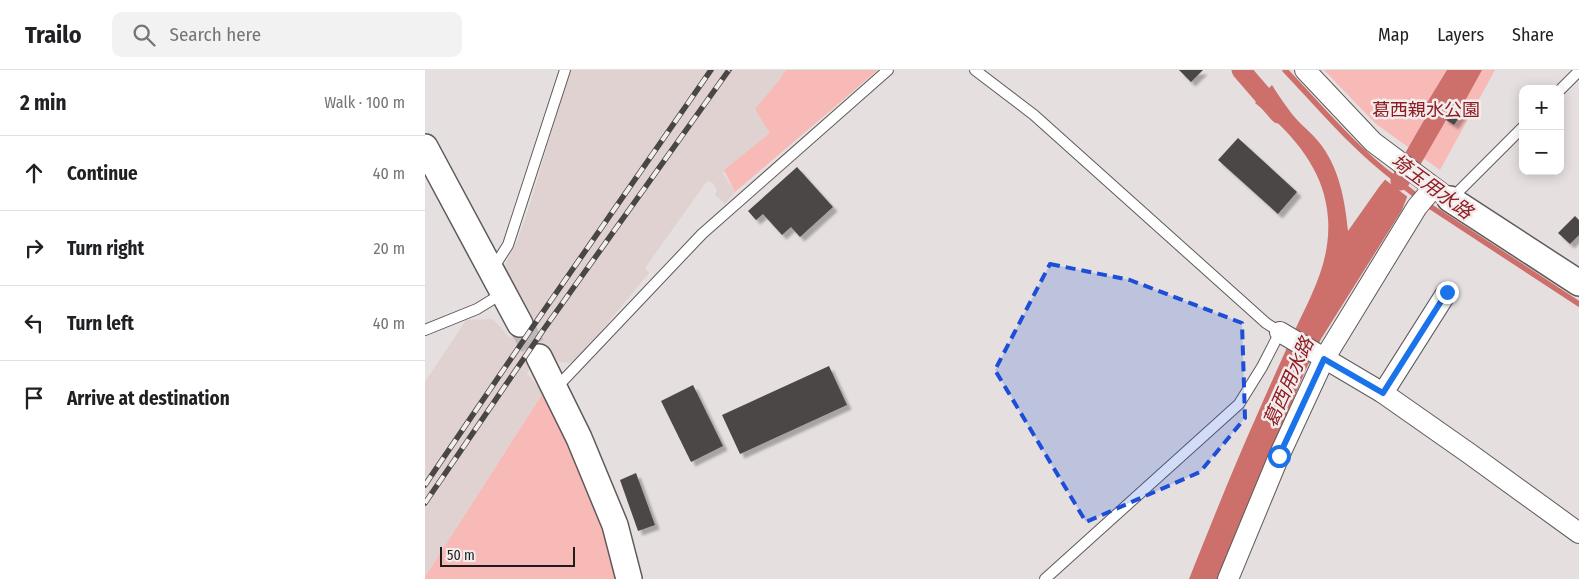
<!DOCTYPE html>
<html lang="en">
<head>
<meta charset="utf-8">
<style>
	:root { --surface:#fff; --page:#f2f2f2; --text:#202124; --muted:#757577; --line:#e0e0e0 }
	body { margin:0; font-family:"Fira Sans Condensed","Noto Sans JP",sans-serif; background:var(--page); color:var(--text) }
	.controls { position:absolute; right:15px; top:15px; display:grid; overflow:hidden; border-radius:10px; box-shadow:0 2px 12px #0003 }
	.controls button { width:45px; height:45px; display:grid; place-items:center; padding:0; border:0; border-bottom:1px solid var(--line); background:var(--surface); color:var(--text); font:25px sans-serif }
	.scale { position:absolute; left:15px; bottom:12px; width:135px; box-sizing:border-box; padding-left:5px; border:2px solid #1e1c1c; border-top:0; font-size:14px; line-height:18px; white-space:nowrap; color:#1e1c1c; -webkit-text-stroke:4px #f2edec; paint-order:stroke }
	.stop { position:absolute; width:15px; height:15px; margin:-11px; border:4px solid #1a73e8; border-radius:50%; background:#fff }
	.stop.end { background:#1a73e8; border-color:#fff; box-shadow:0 1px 5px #0008 }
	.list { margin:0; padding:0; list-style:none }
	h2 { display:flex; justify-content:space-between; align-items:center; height:65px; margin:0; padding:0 20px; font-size:21px }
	h2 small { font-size:16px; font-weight:400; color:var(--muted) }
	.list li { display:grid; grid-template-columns:32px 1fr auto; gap:15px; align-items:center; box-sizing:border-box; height:75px; padding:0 20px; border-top:1px solid var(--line) }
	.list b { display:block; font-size:19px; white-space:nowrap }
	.list em { font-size:16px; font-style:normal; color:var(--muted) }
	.icon { flex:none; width:28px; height:28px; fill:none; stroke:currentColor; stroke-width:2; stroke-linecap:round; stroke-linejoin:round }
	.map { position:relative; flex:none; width:1154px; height:509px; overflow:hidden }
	header { display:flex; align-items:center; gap:30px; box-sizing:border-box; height:70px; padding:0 25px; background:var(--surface); border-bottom:1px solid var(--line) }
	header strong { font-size:24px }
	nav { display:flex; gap:28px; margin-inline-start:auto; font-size:18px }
	.search { width:350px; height:45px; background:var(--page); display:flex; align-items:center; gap:12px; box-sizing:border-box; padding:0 18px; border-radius:10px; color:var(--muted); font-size:19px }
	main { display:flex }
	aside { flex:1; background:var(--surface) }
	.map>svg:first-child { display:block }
	.built { fill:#e0d2d1 }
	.green { fill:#f7bab6 }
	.water { fill:#cd706c }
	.pier { fill:#e5e0df }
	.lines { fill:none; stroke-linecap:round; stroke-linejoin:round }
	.stream { stroke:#cd706c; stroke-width:5.5 }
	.canal { stroke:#cd706c; stroke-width:19 }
	.building { fill:#4c4747; filter:url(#shadow) }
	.tertiary-tunnel { stroke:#bdb9b8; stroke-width:25; stroke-dasharray:25 12; stroke-linecap:butt }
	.service-casing { stroke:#5e5a59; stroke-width:12 }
	.minor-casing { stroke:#5e5a59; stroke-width:22 }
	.tertiary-casing { stroke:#5e5a59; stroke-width:28 }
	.service { stroke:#fff; stroke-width:10 }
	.minor { stroke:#fff; stroke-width:20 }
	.tertiary { stroke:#fff; stroke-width:25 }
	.rail-casing { stroke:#494646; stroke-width:5.5 }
	.rail { stroke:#f2edec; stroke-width:4; stroke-dasharray:11; stroke-linecap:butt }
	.route { stroke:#1a73e8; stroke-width:6 }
	.marked { fill:#1d4ed8; fill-opacity:0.2; stroke:#1d4ed8; stroke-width:4; stroke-dasharray:10 6; stroke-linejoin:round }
	.labels { text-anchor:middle; stroke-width:5; stroke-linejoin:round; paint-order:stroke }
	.park-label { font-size:18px; fill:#8d1b22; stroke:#f2edec }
	.water-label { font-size:19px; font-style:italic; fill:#901e25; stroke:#f2edec }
</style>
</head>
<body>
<header>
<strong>Trailo</strong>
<div class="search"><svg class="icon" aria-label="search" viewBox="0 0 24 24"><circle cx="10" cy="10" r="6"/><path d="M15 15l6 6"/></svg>Search here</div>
<nav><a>Map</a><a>Layers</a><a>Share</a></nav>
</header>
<main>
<aside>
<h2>2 min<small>Walk · 100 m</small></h2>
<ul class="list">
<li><svg class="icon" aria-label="ahead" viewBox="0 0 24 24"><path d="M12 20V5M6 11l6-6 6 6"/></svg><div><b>Continue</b></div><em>40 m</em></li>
<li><svg class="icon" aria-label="right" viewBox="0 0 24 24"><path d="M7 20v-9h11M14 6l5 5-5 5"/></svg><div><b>Turn right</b></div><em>20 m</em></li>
<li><svg class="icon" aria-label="left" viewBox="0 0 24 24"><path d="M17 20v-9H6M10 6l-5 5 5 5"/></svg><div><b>Turn left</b></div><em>40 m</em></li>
<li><svg class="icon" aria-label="arrive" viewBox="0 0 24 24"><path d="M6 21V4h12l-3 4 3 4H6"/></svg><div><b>Arrive at destination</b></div></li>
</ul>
</aside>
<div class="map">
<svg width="1154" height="509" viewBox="0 0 1154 509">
	<defs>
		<filter id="shadow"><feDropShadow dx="4.5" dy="4.5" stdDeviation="1" flood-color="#0004"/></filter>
	</defs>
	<rect width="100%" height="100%" fill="#e5e0df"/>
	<path class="built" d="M 146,0 L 361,0 L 352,13 L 345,63 L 298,103 L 310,122 L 300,134 L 290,125 L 292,120 L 288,113 L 282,111 L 220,198 L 224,203 L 153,289 L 144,293 L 134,292 L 121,277 L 102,303 L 118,323 L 0,507 L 0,312 L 41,250 L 68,249 L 85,268 L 95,254 L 88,216 L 79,197 L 93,169 L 105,134 L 135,34 Z"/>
	<g class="green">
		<path d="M 361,0 L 453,0 L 310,122 L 299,100 L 345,63 L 330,39 L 352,13 Z"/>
		<path d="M 899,0 L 1070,0 L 1015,100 L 951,54 Z"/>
		<path d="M 118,323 L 180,456 L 194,509 L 0,509 L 0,507 Z"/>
	</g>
	<g class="water">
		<path d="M 1022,0 L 1057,0 L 1035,40 L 1027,35 L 1018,48 L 1000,36 Z"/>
		<path d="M 847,15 C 852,23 858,32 864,40 C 872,52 884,60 893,71 C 914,96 920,130 923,161 L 954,117 L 981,84 L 995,94 L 977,140 L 896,269 L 882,297 L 792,509 L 764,509 C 786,454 808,399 832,345 C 844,317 857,289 869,262 C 887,224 906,191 903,148 C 900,99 866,62 830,33 Z"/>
	</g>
	<path class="pier" d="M 966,98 L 989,115 L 984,128 L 958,108 Z"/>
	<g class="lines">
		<g class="stream">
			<path d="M 860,0 C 895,37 928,77 969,108"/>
			<path d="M 980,117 L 1003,135 L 1154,234"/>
		</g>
		<g class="canal">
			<path d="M 816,0 L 854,44"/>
			<path d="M 975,111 L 1039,0"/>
		</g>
	</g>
	<g class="building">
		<path d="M 754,0 L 778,0 L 766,12 Z"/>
		<path d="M 1027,35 L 1038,42 L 1029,55 L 1018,48 Z"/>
		<path d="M 813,68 L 872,122 L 853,144 L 793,90 Z"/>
		<path d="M 372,97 L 408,137 L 375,167 L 366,157 L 357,165 L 338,144 L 331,150 L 323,141 Z"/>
		<path d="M 1150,146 L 1154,150 L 1154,165 L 1145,174 L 1133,163 Z"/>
		<path d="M 404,296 L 422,335 L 315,384 L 297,345 Z"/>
		<path d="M 268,315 L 298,376 L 266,392 L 236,331 Z"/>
		<path d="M 211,403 L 230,455 L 213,461 L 195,410 Z"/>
	</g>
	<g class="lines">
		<path class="tertiary-tunnel" d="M 95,254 L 114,287"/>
		<defs>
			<g id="service">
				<path d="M 550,0 L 609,45 L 841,253 L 855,262 L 837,297 L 814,334 L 620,509"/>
				<path d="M 1135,20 L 1154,1"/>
				<path d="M 1026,129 L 1098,57"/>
				<path d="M 67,200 L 83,175 L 140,0"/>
				<path d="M 0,260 L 52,239 L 78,223"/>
				<path d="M 131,318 L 277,164 L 463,0"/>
			</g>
			<g id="minor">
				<path d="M 880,0 L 948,72 L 1019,125"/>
				<path d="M 855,262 L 958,323 L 1045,384 L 1154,463"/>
				<path d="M 958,323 L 1022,222"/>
				<path d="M 803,509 L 854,386 L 899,289 L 992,137 L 1008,118"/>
			</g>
			<g id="tertiary">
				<path d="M 0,77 L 95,254"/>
				<path d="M 1025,129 L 1154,213"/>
				<path d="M 114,287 L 154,368 L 190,455 L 204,509"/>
			</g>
		</defs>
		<use href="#service" class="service-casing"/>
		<use href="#minor" class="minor-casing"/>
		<use href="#tertiary" class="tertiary-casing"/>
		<use href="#service" class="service"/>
		<use href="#minor" class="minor"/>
		<use href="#tertiary" class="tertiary"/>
		<defs>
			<g id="rail">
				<path d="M 0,415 L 111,252 L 286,0"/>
				<path d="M 0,433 L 119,259 L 304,0"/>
			</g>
		</defs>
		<use href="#rail" class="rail-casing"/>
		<use href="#rail" class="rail"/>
	</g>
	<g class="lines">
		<path class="route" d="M 854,386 L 899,289 L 958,323 L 1022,222"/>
	</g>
	<path class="marked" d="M 625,194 L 705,210 L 817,253 L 820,348 L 775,402 L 661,452 L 570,300 Z"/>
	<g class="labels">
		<g class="park-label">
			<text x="1001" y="46">葛西親水公園</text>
		</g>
		<g class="water-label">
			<text transform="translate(1007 116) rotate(36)" y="7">埼玉用水路</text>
			<text transform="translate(863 312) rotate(-66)" y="7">葛西用水路</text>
		</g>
	</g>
</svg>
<div class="controls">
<button>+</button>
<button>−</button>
</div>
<div class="scale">50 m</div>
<div class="stop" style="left:854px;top:386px"></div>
<div class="stop end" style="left:1022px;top:222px"></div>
</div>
</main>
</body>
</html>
